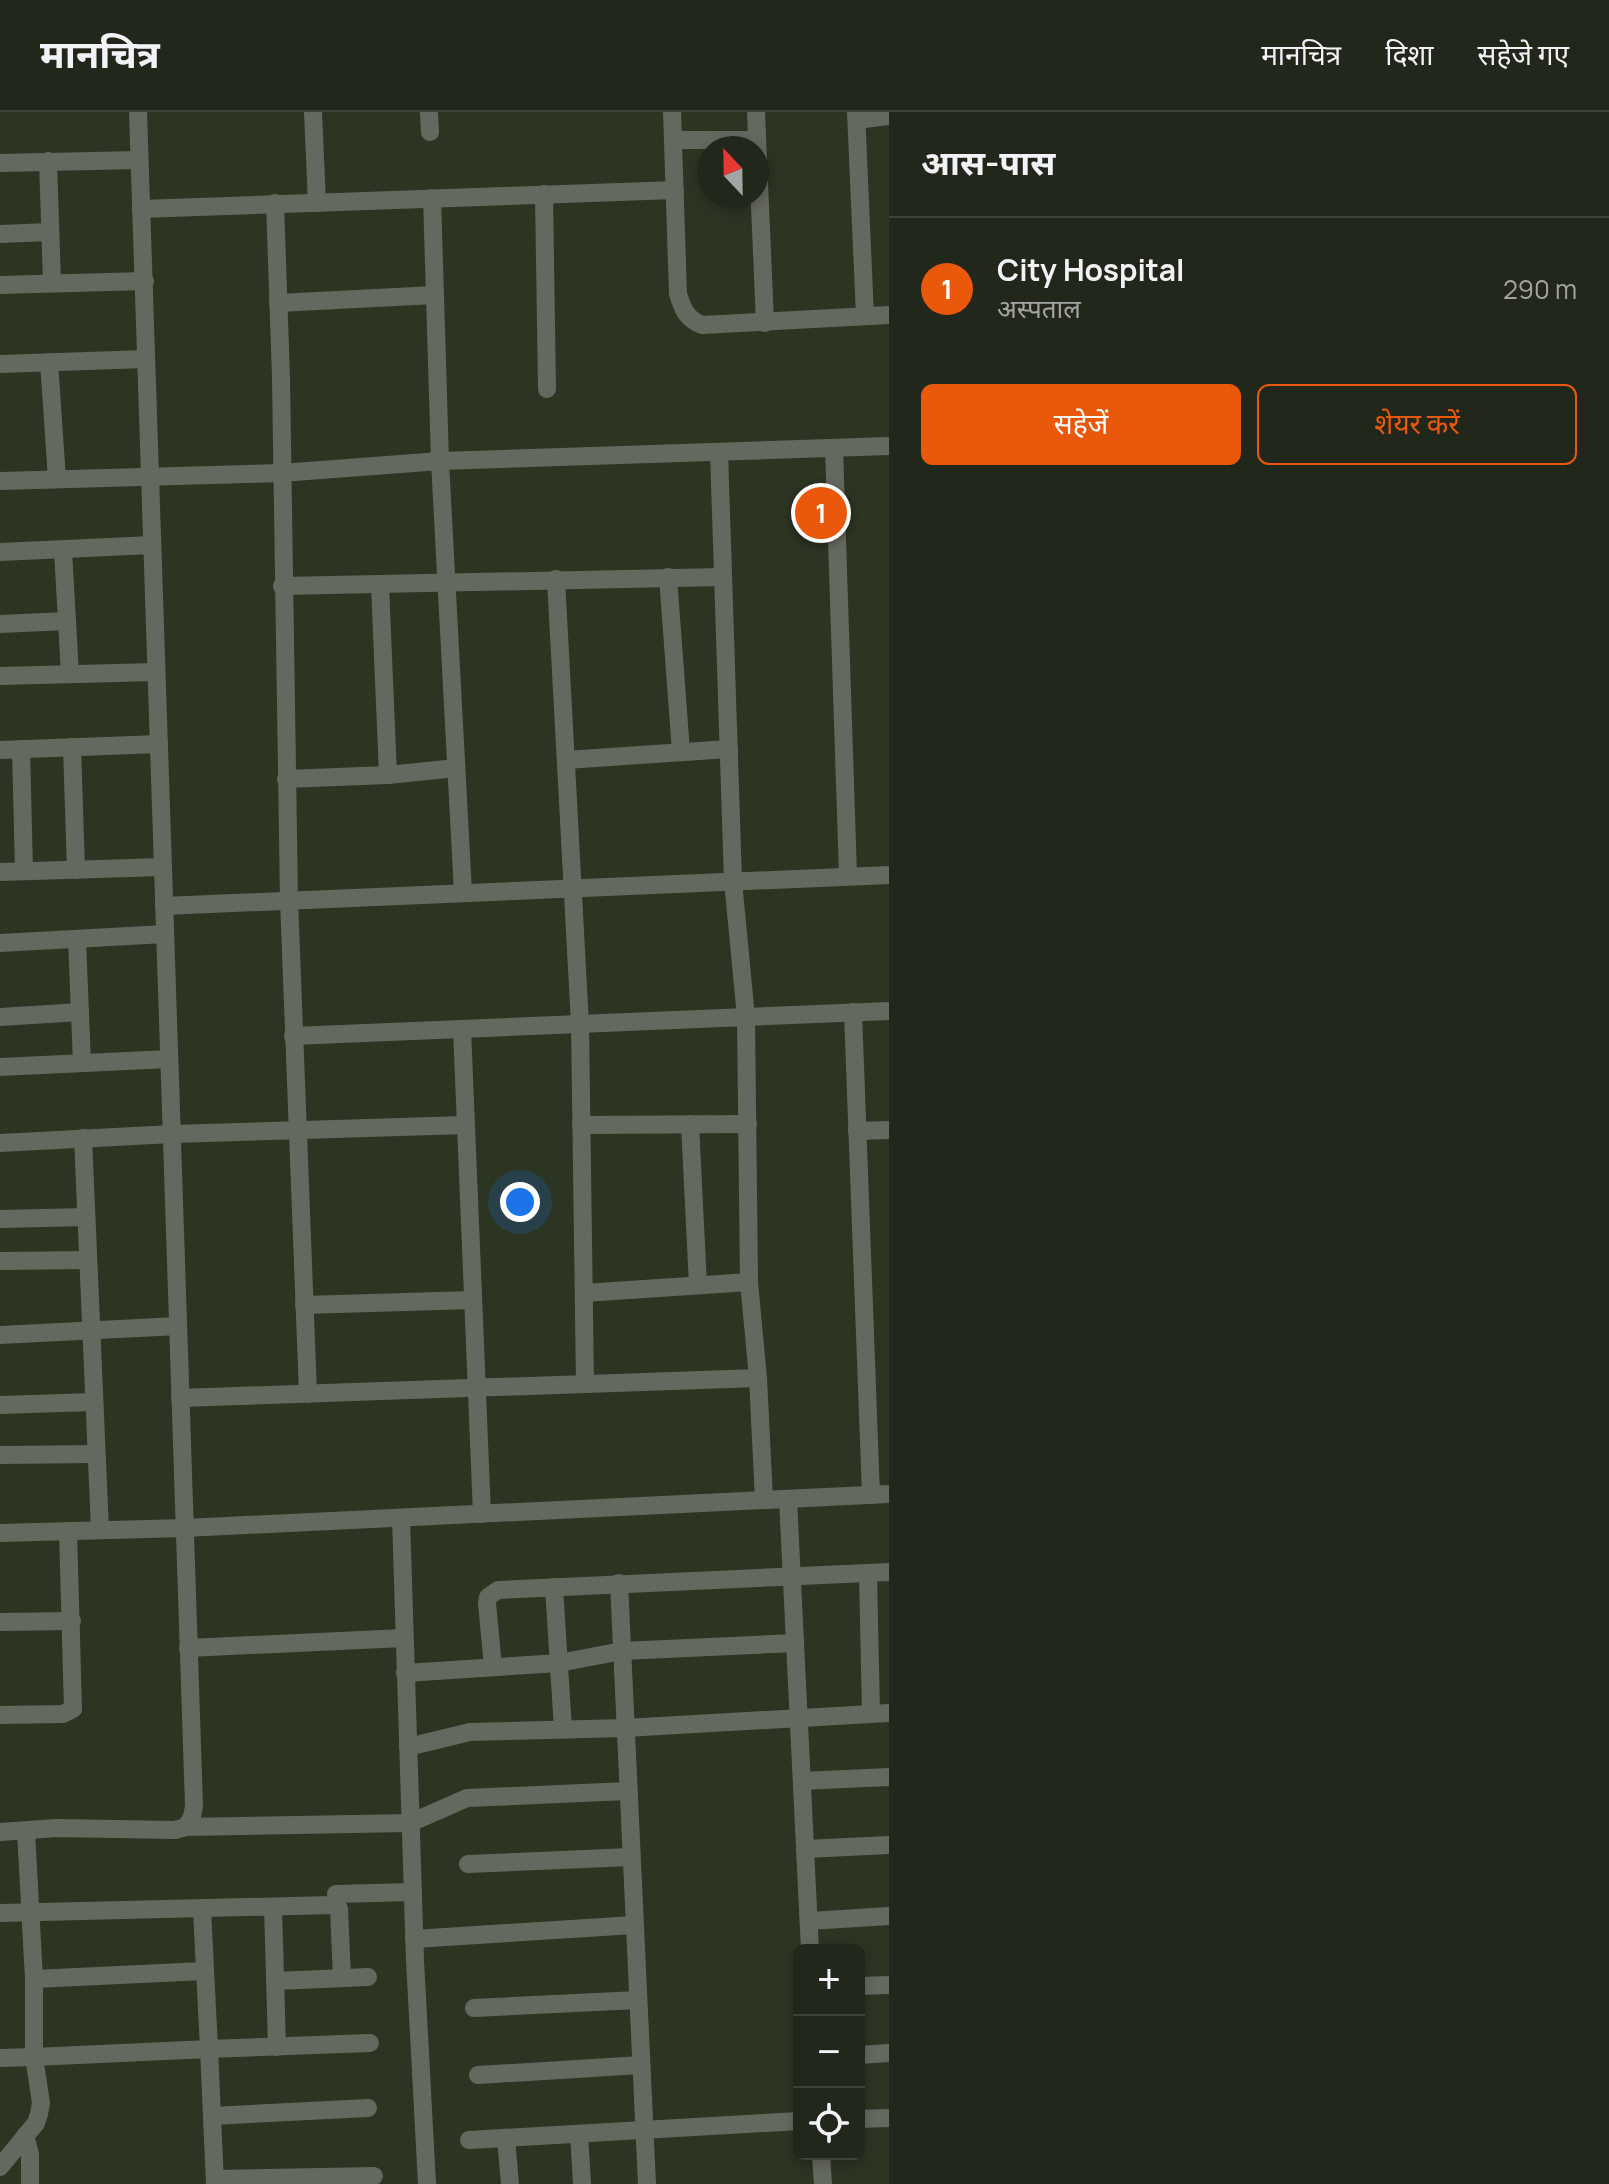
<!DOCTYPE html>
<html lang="hi">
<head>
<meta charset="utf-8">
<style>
	:root { --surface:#21271a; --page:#2d3327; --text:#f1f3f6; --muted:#a2a5a2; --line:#3e4439; --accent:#ea580c }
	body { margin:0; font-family:Manrope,"Noto Sans Devanagari",sans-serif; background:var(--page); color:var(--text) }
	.controls { position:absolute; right:24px; bottom:24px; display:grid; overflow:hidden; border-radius:12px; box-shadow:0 4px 12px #0003 }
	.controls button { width:72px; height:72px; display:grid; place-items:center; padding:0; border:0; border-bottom:2px solid var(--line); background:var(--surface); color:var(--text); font:40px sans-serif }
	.compass { position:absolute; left:697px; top:24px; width:72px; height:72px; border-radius:50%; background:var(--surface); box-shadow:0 4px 12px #0003; rotate:338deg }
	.you { position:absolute; left:520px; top:1090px; width:28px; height:28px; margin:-20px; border:6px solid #fff; border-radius:50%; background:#1a73e8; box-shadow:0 0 0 12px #1a73e833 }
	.badge { display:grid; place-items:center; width:52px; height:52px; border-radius:50%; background:var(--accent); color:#fff; font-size:26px; font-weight:700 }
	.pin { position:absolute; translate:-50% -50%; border:4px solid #fff; box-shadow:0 2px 8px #0006 }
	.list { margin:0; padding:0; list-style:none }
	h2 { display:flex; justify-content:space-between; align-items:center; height:104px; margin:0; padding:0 32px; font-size:34px }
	h2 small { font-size:26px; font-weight:400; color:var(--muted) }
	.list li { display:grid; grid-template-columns:52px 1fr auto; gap:24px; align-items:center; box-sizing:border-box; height:144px; padding:0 32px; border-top:2px solid var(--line) }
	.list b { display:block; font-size:30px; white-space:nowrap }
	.list p { margin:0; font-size:26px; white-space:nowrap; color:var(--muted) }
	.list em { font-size:26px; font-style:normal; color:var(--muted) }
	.actions { display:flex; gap:16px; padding:24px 32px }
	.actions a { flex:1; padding:18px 0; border:2px solid var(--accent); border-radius:12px; text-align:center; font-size:28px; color:var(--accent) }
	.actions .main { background:var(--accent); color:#fff }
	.icon { flex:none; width:44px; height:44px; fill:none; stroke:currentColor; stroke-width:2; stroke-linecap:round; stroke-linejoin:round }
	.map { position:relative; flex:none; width:889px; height:2072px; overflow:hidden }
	header { display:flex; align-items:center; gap:48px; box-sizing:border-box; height:112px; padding:0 40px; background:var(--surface); border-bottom:2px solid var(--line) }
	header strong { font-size:38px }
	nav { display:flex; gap:44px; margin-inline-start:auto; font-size:28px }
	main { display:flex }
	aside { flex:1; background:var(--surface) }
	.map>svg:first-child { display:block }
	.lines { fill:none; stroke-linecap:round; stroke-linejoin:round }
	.minor { stroke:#646960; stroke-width:18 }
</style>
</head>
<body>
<header>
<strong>मानचित्र</strong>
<nav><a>मानचित्र</a><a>दिशा</a><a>सहेजे गए</a></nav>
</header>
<main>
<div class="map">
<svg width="889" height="2072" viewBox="0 0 889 2072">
	<rect width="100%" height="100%" fill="#2c3422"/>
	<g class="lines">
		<g class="minor">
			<path d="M 313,0 L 317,91"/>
			<path d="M 429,0 L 430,20"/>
			<path d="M 672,0 L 678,182 C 683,198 687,207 702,213 L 889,203"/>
			<path d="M 756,0 L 765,211"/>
			<path d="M 856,0 L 865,204"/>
			<path d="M 857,8 L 889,4"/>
			<path d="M 673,28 L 757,28"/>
			<path d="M 48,49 L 52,171"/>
			<path d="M 0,51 L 139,48"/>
			<path d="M 544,82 L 547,277"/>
			<path d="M 432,86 L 440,349 L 463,781"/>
			<path d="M 275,91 L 281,266 L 289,788 L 308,1282"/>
			<path d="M 141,97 L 675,78"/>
			<path d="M 0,122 L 50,120"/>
			<path d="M 0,173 L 145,169"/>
			<path d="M 278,191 L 435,183"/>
			<path d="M 49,250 L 57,367"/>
			<path d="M 0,252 L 146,247"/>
			<path d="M 834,336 L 848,763"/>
			<path d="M 0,369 L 281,361 L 440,349 L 889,334"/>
			<path d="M 63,439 L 70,562"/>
			<path d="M 0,440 L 152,433"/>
			<path d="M 668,465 L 681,640"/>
			<path d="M 556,467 L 580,912 L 585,1272"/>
			<path d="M 380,473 L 388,663"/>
			<path d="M 282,474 L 722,465"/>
			<path d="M 0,512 L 67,509"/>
			<path d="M 0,564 L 156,560"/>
			<path d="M 72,635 L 76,758"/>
			<path d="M 21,637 L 24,759"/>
			<path d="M 0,638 L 159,632"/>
			<path d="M 566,648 L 729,637"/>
			<path d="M 286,667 L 388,663 L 456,656"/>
			<path d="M 0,760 L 163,755"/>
			<path d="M 164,794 L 889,763"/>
			<path d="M 77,827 L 82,951"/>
			<path d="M 0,831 L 165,822"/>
			<path d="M 853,900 L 871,1383"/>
			<path d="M 0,905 L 80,900"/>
			<path d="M 462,917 L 482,1402"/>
			<path d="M 293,924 L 889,899"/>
			<path d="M 0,955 L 169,947"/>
			<path d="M 690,1012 L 698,1173"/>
			<path d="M 581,1013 L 748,1012"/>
			<path d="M 857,1019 L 889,1018"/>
			<path d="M 83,1026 L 100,1418"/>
			<path d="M 0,1031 L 172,1022 L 465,1013"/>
			<path d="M 0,1107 L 86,1105"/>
			<path d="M 0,1149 L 87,1148"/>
			<path d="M 584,1181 L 749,1170"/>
			<path d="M 304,1193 L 472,1188"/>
			<path d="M 0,1223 L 178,1214"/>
			<path d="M 758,1266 L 764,1388"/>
			<path d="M 180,1286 L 758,1266 L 749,1170 L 746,905 L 733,769 L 719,340"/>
			<path d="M 0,1293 L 93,1290"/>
			<path d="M 0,1343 L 96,1342"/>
			<path d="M 788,1387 L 810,1838"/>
			<path d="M 401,1406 L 415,1848 L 427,2072"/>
			<path d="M 0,1421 L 185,1416 L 889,1382"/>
			<path d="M 868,1462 L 871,1601"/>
			<path d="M 619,1471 L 647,2072"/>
			<path d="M 554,1475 L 563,1617"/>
			<path d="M 0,1510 L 72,1509"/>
			<path d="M 188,1536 L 404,1526"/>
			<path d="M 493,1555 L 487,1491 L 488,1485 L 498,1478 L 889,1460"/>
			<path d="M 405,1561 L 559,1551 L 622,1539 L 795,1531"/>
			<path d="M 0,1603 L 63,1602 L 73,1597 L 68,1419"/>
			<path d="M 408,1635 L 470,1620 L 625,1616 L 889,1601"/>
			<path d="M 802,1669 L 889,1665"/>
			<path d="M 186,1715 L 410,1711 L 467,1686 L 628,1679"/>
			<path d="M 26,1719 L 34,1867 L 34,1945 L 209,1937 L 215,2072"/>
			<path d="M 0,1720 L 57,1716 L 175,1718 L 186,1715 L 192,1705 L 194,1694 L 138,0"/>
			<path d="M 805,1737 L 889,1733"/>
			<path d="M 468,1752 L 631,1745"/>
			<path d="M 336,1782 L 413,1780"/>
			<path d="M 273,1795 L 277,1935"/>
			<path d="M 202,1797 L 209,1937 L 370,1931"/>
			<path d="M 0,1801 L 333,1793 L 339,1797 L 342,1866"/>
			<path d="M 809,1809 L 889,1804"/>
			<path d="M 414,1827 L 634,1813"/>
			<path d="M 34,1867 L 204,1859"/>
			<path d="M 275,1869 L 368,1865"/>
			<path d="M 859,1874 L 889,1873"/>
			<path d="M 474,1896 L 638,1888"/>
			<path d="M 859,1943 L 889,1941"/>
			<path d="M 0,1946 L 34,1945 L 41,1991 L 39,2002 L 36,2011 L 0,2055"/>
			<path d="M 478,1963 L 641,1953"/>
			<path d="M 212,2004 L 368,1996"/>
			<path d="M 859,2007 L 889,2006"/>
			<path d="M 579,2022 L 582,2072"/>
			<path d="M 25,2024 L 30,2042 L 30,2072"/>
			<path d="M 506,2026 L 510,2072"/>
			<path d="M 469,2028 L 799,2009"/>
			<path d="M 821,2042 L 823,2072"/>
			<path d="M 215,2067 L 374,2064"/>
		</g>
	</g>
</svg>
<div class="controls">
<button>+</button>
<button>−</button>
<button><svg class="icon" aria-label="locate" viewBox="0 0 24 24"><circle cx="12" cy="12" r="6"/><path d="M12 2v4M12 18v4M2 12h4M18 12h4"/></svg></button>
</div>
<svg class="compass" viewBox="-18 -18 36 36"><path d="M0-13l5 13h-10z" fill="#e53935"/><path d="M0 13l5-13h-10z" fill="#a2a5a2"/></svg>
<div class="you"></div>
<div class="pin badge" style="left:821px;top:401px">1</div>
</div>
<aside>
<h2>आस-पास<small></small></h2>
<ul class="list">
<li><span class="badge">1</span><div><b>City Hospital</b><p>अस्पताल</p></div><em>290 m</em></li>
</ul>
<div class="actions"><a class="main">सहेजें</a><a>शेयर करें</a></div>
</aside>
</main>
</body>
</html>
